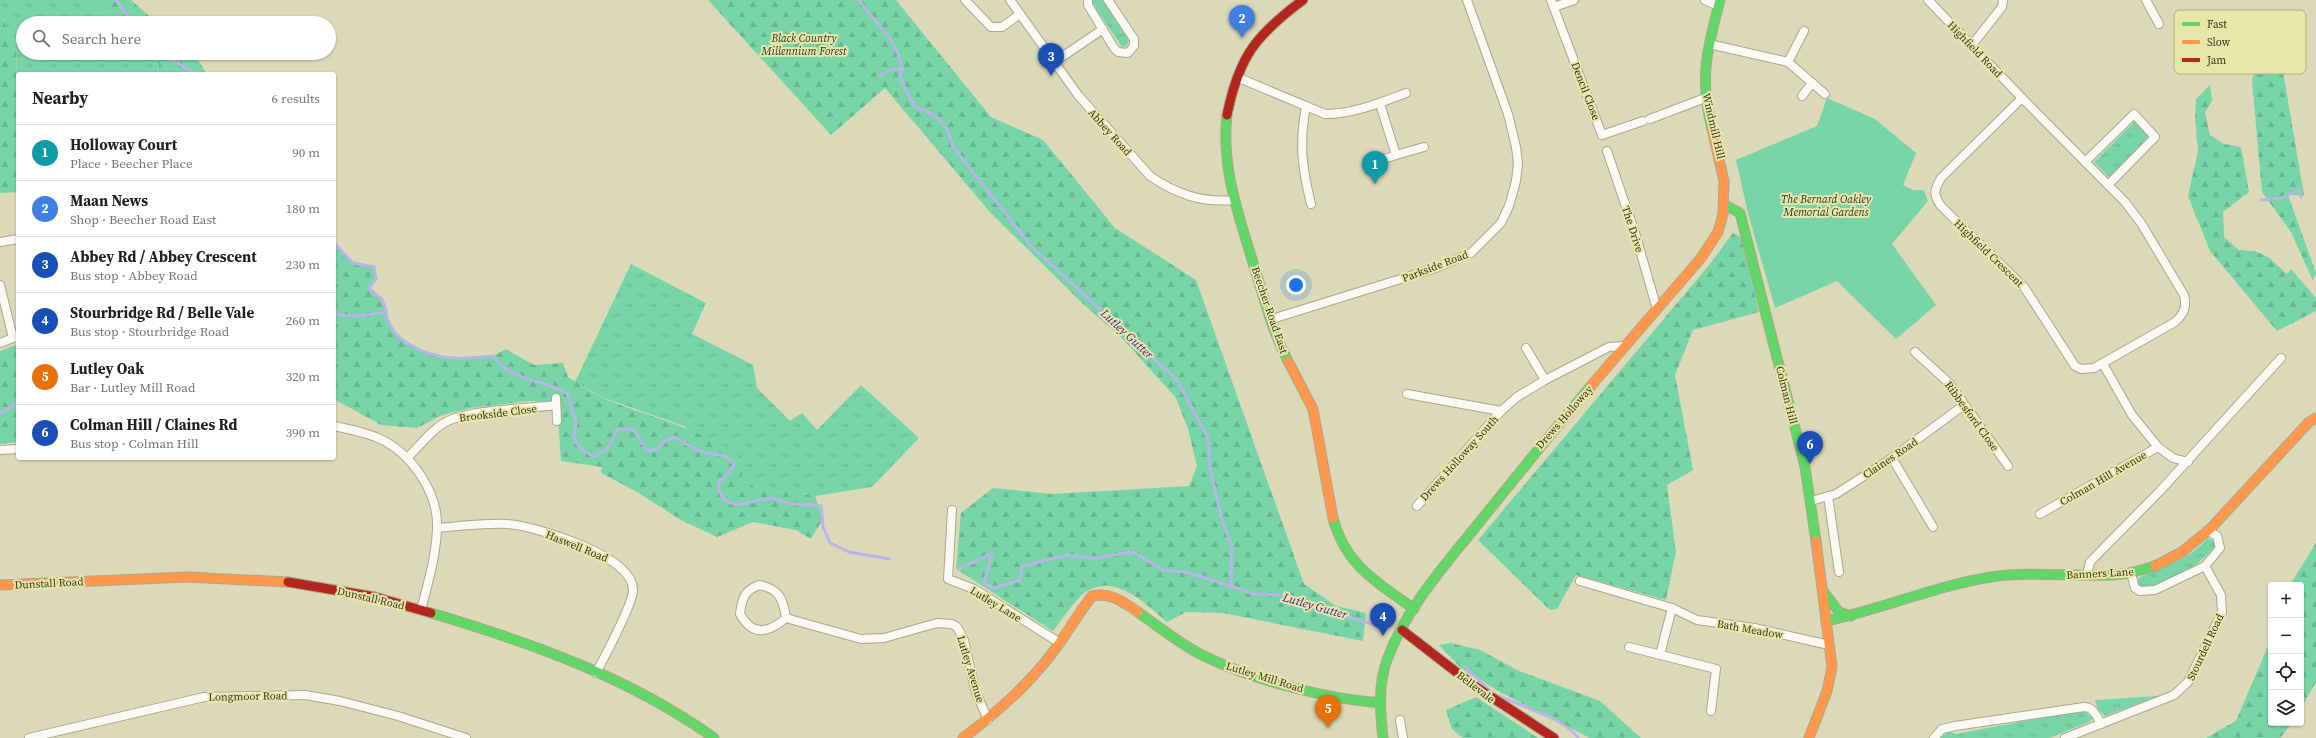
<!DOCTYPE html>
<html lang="en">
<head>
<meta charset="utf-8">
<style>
	:root { --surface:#fff; --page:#f2f2f2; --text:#202124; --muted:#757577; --line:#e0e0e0; --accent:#2563eb }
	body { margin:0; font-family:"Source Serif 4",serif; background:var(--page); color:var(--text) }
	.controls { position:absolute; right:12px; bottom:12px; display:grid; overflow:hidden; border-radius:4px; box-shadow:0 1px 3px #0004 }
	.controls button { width:36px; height:36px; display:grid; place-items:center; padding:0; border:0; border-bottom:1px solid var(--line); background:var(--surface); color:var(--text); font:20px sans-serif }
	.you { position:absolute; left:1296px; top:285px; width:14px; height:14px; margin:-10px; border:3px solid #fff; border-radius:50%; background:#1a73e8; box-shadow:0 0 0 6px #1a73e833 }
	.badge { display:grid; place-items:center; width:26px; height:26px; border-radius:50%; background:var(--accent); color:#fff; font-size:13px; font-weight:700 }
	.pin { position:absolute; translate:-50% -33px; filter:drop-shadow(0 1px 2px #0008) }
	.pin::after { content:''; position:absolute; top:21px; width:14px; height:12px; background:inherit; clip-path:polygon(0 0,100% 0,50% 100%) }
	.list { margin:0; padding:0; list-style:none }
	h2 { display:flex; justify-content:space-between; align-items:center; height:52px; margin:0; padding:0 16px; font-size:17px }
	h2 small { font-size:13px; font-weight:400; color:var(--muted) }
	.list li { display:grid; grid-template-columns:26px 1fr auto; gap:12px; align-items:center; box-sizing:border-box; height:56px; padding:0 16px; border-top:1px solid var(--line) }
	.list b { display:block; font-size:15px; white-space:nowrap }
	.list p { margin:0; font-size:13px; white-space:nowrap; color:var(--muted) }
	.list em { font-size:13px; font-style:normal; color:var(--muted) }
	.icon { flex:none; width:22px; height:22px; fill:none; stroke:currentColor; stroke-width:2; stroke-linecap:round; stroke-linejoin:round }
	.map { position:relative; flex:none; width:2316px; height:738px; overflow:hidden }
	.search { position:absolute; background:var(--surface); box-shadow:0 1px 3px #0004; left:16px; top:16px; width:320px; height:44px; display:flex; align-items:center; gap:10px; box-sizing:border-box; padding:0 14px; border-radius:22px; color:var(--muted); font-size:15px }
	.panel { position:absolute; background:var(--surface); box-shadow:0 1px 3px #0004; left:16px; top:72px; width:320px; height:388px; border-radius:4px }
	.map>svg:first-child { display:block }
	.grass { fill:url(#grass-tufts) }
	.forest { fill:url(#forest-firs) }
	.green { fill:#77d5a8 }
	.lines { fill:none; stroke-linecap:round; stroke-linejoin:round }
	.stream { stroke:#b9b5ea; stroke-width:3 }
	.street-casing { stroke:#aaa88e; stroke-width:10 }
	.fast-casing { stroke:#aaa88e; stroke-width:11 }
	.slow-casing { stroke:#aaa88e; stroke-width:11 }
	.jam-casing { stroke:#aaa88e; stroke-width:11 }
	.street { stroke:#faf9f4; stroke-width:8 }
	.fast { stroke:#63d668; stroke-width:9 }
	.slow { stroke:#ff974d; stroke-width:9 }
	.jam { stroke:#b3261e; stroke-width:9 }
	.labels { text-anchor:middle; stroke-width:4; stroke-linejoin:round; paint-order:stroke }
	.park-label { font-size:11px; font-style:italic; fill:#213a2f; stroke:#e9e6aa }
	.street-label { font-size:11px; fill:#39371f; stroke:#e9e6aa }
	.water-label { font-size:12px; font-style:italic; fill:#3c1899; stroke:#e9e6aa }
	.key { fill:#e9e6aa; stroke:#b4b280; stroke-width:1 }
	.key-label { font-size:11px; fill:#39371f }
</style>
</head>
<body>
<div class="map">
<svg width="2316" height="738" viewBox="0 0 2316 738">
	<defs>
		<pattern id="grass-tufts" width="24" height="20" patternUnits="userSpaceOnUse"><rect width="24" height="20" fill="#77d5a8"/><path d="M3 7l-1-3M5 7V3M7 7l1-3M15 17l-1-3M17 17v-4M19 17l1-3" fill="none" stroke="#68b790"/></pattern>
		<pattern id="forest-firs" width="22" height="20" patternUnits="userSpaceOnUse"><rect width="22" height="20" fill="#77d5a8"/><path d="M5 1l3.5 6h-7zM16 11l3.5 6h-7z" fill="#68b790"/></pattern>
	</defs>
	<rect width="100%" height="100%" fill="#dbd9b8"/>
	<g class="grass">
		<path d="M 0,0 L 92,0 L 107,12 L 114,23 L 23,23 L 23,53 L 150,53 L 159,61 L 158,74 L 18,74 L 18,128 L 16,43 L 0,15 Z"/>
		<path d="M 1103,0 L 1129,41 L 1126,46 L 1122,47 L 1093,4 L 1093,0 Z"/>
		<path d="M 2135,121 L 2150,137 L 2109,177 L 2094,162 Z"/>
		<path d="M 631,264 L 706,303 L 692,334 L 753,365 L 757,388 L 790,421 L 802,413 L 817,430 L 861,385 L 919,438 L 872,487 L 815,496 L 757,488 L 742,480 L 684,426 L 604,398 L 575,382 Z"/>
		<path d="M 2208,538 L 2215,541 L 2215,546 C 2199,566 2165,589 2138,587 L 2137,583 L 2140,577 C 2163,567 2191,558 2208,538 Z"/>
		<path d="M 2158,696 L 2105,716 L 2098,709 L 2095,700 Z"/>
		<path d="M 2083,710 L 2093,718 L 2089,722 L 2049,738 L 1940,738 L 1949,731 L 1956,734 Z"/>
	</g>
	<g class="forest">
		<path d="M 92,0 L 131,0 L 157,23 L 114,23 L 107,12 Z"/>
		<path d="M 708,0 L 896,0 L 991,117 L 1043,140 L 1115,228 L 1196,280 L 1304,584 L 1336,606 L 1366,613 L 1363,641 L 1223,613 L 1186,612 L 1167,622 C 1145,604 1115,571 1084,593 C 1074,601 1061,621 1053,631 L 956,569 L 961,513 L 993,488 L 1052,494 L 1189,486 L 1197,466 L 1188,429 L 1176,398 L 1123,339 L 1080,301 L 989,211 L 885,88 L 831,135 Z"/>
		<path d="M 0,15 L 16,43 L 18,192 L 0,193 Z"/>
		<path d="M 2264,33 L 2278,42 L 2304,195 L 2288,195 L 2316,273 L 2313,281 L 2291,232 L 2262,192 L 2252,81 L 2258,43 Z"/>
		<path d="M 150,53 L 190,53 L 198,60 L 207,74 L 158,74 L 159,61 Z"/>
		<path d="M 2210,85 L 2212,101 L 2205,112 L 2210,135 L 2224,144 L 2241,147 L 2249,192 L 2223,212 L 2224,237 L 2239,250 L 2255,251 L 2268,257 L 2287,274 L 2291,269 L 2316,298 L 2316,311 L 2277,331 L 2210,251 L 2188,196 L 2198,151 L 2195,118 L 2196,99 Z"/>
		<path d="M 1733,233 L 1741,237 L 1759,312 L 1693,330 L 1675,375 L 1693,470 L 1667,485 L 1676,552 L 1666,600 L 1576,575 L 1557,609 L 1550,610 L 1478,540 L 1710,264 Z"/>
		<path d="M 334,243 L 353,263 L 374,267 L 376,279 L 369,289 L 381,297 L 386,305 L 386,312 L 390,326 L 399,338 L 424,351 L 444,358 L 493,356 L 506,349 L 534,365 L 563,363 L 568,377 C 580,384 592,393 605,399 C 652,418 701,428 743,458 L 742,480 L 757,488 L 815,496 L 823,519 L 811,539 L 796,530 L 753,522 L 717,537 L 681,520 L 637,492 L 601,473 L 602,467 L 561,461 L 557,402 L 529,401 L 471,408 L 442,415 L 417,428 L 381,425 L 334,399 Z"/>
		<path d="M 18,344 L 18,442 L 0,444 L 0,351 Z"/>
		<path d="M 2316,543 L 2316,682 L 2301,708 L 2301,585 L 2290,585 Z"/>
		<path d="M 2271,639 L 2271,723 L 2292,723 L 2280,738 L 2206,738 L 2236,721 Z"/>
		<path d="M 1451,643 L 1480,650 L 1519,671 L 1600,701 L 1641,738 L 1590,738 L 1500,692 L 1461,668 L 1439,645 Z"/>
		<path d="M 1476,697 L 1538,738 L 1463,738 L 1452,729 L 1446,710 Z"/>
	</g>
	<path class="green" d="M 1827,98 L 1875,119 L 1916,153 L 1903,185 L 1913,190 L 1924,190 L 1928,201 L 1892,244 L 1936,305 L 1896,339 L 1837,281 L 1775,308 L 1748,213 L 1736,160 L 1817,126 Z"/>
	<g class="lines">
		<g class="stream">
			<path d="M 116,0 L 133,23"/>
			<path d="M 859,0 C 874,24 908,48 900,78 L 915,107 C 939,115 947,122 953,147 L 1032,247 L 1177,380 L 1208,438 L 1210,469 L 1223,524 L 1232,545 L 1231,586 L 1255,594 L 1287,595 L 1340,615 L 1380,626"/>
			<path d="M 161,53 L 196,74"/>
			<path d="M 878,76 L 890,70 L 903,69"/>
			<path d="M 2261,200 L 2281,198 L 2299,190 L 2301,197"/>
			<path d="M 334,243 L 353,263 L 374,267 L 376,279 L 369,289 C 393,305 380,307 391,327 C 400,343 425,354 443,357 C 458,360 477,357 493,356 C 498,361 503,368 509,371 C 528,382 548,382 567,393 L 576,422 L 574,439 L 581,449 L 594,457 L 608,448 L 617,430 L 633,429 L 647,450 L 657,450 L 665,441 L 675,437 C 684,443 693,449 703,452 C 718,456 723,452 734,464 L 728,474 L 719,482 L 718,489 L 724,500 L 736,505 L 771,498 L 791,504 L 821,506 L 823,527 L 830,543 L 849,552 L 890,559"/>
			<path d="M 334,313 C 352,319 367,315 386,312"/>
			<path d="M 0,413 L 18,403"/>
			<path d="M 959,569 L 992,553 L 984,583 L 993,588 L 1020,580 L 1022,566 L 1068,555 L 1096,558 L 1133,552 L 1163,570 L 1187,572 L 1231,586"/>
			<path d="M 1465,667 L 1488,689"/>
			<path d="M 1499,696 C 1521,706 1566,719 1578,738"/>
		</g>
		<defs>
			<g id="street">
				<path d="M 965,0 L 991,27 L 1002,27 L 1020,14"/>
				<path d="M 1010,0 L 1078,95 L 1150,176 C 1176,194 1202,203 1234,200"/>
				<path d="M 1088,0 L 1088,5 L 1114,48 L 1118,52 L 1128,53 L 1134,46 L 1134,39 L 1108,0"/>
				<path d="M 1551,0 L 1602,135 L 1643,121"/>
				<path d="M 1705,0 L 1718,6"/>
				<path d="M 1928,0 L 2022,98"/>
				<path d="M 2146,0 L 2159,24"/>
				<path d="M 1554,7 L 1574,0"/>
				<path d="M 1709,44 L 1788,62 L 1825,94"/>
				<path d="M 1972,45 L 2002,7 L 2003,0"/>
				<path d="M 1788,62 L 1804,31"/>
				<path d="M 1053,63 L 1103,29"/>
				<path d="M 1239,78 L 1325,114 C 1353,114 1380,103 1406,93"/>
				<path d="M 1802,96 L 1812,83"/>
				<path d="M 2022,98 L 2125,202 L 2141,223 L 2184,295 C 2187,307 2184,314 2175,322 L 2094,368 L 2081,369 L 2075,366 L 2024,287 L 1941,206 C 1933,195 1934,190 1941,178 Z"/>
				<path d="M 1306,106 C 1299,143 1302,168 1311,204"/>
				<path d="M 1650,119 L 1705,98"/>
				<path d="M 1607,151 L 1635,233 L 1657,309"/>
				<path d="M 1396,155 L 1424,147"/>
				<path d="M 1375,162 L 1396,155 L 1380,104"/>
				<path d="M 2085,162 L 2134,114 L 2155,137 L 2108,185"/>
				<path d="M 0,242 L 18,239"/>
				<path d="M 0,285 L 13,338"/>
				<path d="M 1272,319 L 1436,268 L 1471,253 L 1501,223 L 1509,206 L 1516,181 L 1518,163 L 1516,147 L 1508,114 L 1467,0"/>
				<path d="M 0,343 L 18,336"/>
				<path d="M 1526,348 L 1545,380"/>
				<path d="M 1915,352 L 1950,384 L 2008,466"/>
				<path d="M 2103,364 L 2132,415 L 2158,447"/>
				<path d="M 1407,394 L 1501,411"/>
				<path d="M 556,398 L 557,421"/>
				<path d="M 334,426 C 349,429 364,432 378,438 C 411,452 439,493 437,529 C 436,556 428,583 421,610"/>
				<path d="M 0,450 L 18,449"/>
				<path d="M 407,458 C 420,446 433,427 450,420 C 475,409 527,409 556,405"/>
				<path d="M 1892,458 L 1933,527"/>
				<path d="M 1828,496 L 1839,572"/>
				<path d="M 1811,501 L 1836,494 L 1892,458 L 1964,405"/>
				<path d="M 1417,506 L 1501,411 L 1517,397 L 1545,380 L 1609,347 L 1624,346"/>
				<path d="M 952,510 L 948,579 L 974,589 L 1060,643"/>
				<path d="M 2040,514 L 2158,447 L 2173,458 L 2188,462"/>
				<path d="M 437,528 C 461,526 484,523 507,524 C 536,526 634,556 633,590 C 633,603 604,658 596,673"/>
				<path d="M 2131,573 L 2135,588 L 2140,591 L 2155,590 L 2205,566 L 2220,548 L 2217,536 L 2209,531"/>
				<path d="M 2087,574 L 2090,562 L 2160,491 L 2281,358"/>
				<path d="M 1580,581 L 1672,608 L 1697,620 L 1754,628 L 1829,645"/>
				<path d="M 786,618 C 783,598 779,589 759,585 C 744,591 742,598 740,614 C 753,637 768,633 786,618 L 861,639 L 884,638 L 937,623 L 952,624 L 957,627 L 964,640 L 975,690 L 988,720"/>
				<path d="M 1629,647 L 1716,669 L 1711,711"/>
				<path d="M 1660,655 L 1672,608"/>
				<path d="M 1400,720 L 1403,738"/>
				<path d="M 29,738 L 204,697 L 305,695 L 340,701 L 398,716 L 466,738"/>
				<path d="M 1934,738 L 1942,729 L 1955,726 L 2084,707 C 2094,707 2097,717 2101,724"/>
				<path d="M 2065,738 L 2174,695 L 2188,682 L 2222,612 L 2221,595 L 2205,566"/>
			</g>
			<g id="fast">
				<path d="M 1227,115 C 1221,168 1239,216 1254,266 C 1264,298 1272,331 1288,361"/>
				<path d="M 1712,129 C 1699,79 1707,49 1720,0"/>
				<path d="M 1725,205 L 1740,213 L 1805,467 L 1816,541"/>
				<path d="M 1333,518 C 1345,565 1377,582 1414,609"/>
				<path d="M 1823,591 L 1839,612 L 1851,616"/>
				<path d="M 1138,612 C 1159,627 1181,645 1204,656 C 1253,680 1327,699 1381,703"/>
				<path d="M 431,613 C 529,642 631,678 714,738"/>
				<path d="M 1826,621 C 1882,609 1935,586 1991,577 C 2031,571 2073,577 2113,575 L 2130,573 L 2155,566"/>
				<path d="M 1383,738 C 1380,712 1378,685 1387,660 C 1406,608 1444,566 1478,524 C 1515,478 1552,432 1590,387"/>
			</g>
			<g id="slow">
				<path d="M 1288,361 L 1313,409 L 1333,518"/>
				<path d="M 1590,387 L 1701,258 L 1718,232 L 1723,214 L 1724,181 L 1712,129"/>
				<path d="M 2155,566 L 2182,552 L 2211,528 L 2309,422 L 2316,418"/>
				<path d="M 0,585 L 188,577 L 288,582"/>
				<path d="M 963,738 C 995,714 1025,688 1050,656 C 1065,637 1077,615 1092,596 C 1111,592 1123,602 1138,612"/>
				<path d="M 1809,738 L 1827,691 L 1832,667 L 1816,541"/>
			</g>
			<g id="jam">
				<path d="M 1227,115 C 1239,56 1256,35 1303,0"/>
				<path d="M 288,582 L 375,597 L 431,613"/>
				<path d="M 1402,630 L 1473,685 L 1554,738"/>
			</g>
		</defs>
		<use href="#street" class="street-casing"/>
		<use href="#fast" class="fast-casing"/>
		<use href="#slow" class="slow-casing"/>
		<use href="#jam" class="jam-casing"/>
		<use href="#street" class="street"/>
		<use href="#fast" class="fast"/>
		<use href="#slow" class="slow"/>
		<use href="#jam" class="jam"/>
	</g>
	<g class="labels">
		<g class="park-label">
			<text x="804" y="42">Black Country<tspan x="804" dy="13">Millennium Forest</tspan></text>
			<text x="1826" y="203">The Bernard Oakley<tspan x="1826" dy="13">Memorial Gardens</tspan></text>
		</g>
		<g class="street-label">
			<text transform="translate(1975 49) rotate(46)" y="4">Highfield Road</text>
			<text transform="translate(1586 91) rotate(69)" y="4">Dencil Close</text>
			<text transform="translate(1714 126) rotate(77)" y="4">Windmill Hill</text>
			<text transform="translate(1110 132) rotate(48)" y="4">Abbey Road</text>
			<text transform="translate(1633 229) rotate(72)" y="4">The Drive</text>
			<text transform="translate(1989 253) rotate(44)" y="4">Highfield Crescent</text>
			<text transform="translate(1435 266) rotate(-21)" y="4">Parkside Road</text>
			<text transform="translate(1270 310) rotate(71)" y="4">Beecher Road East</text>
			<text transform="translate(1787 395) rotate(76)" y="4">Colman Hill</text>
			<text transform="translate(498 413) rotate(-7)" y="4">Brookside Close</text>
			<text transform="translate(1972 416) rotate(54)" y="4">Ribbesford Close</text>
			<text transform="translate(1564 417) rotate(-49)" y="4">Drews Holloway</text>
			<text transform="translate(1459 458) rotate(-48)" y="4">Drews Holloway South</text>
			<text transform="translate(1890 458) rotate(-34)" y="4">Claines Road</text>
			<text transform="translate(2103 478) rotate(-30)" y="4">Colman Hill Avenue</text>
			<text transform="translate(577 546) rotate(22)" y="4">Haswell Road</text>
			<text transform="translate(2100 573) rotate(-3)" y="4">Banners Lane</text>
			<text transform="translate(49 583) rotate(-3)" y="4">Dunstall Road</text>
			<text transform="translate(371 598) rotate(13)" y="4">Dunstall Road</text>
			<text transform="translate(996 604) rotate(31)" y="4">Lutley Lane</text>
			<text transform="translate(1750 629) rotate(10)" y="4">Bath Meadow</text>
			<text transform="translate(2205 647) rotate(-65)" y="4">Stourdell Road</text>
			<text transform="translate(971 669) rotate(73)" y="4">Lutley Avenue</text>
			<text transform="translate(1265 677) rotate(17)" y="4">Lutley Mill Road</text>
			<text transform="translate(1476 687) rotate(37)" y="4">Bellevale</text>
			<text transform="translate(248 696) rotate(-1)" y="4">Longmoor Road</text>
		</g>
		<g class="water-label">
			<text transform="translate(1127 334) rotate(43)" y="4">Lutley Gutter</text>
			<text transform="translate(1315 606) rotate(16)" y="4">Lutley Gutter</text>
		</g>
	</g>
	<rect x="2174" y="10" width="132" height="64" rx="6" class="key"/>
	<rect x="2182" y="22" width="18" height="4" fill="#63d668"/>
	<rect x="2182" y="40" width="18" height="4" fill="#ff974d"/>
	<rect x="2182" y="58" width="18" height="4" fill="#b3261e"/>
	<g class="key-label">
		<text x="2207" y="28">Fast</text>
		<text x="2207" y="46">Slow</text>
		<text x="2207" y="64">Jam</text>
	</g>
</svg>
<div class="controls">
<button>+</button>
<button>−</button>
<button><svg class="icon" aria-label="locate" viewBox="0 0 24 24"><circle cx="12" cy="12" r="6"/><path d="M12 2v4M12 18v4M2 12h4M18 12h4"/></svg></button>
<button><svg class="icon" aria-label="layers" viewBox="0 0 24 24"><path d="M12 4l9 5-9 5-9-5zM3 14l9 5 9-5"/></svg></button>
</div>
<div class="you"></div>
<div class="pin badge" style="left:1375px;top:184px;background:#0f9aa8">1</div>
<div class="pin badge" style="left:1242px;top:38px;background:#3f7fe0">2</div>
<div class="pin badge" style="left:1051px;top:76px;background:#1a4fb4">3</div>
<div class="pin badge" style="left:1383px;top:636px;background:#1a4fb4">4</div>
<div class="pin badge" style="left:1328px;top:728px;background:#e8710a">5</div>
<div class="pin badge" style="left:1810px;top:464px;background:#1a4fb4">6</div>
<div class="search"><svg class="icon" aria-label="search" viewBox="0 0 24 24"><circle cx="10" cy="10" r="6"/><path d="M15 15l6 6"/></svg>Search here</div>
<section class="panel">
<h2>Nearby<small>6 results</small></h2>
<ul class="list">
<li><span class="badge" style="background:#0f9aa8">1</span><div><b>Holloway Court</b><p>Place · Beecher Place</p></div><em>90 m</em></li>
<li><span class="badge" style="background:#3f7fe0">2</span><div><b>Maan News</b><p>Shop · Beecher Road East</p></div><em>180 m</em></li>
<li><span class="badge" style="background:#1a4fb4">3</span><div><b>Abbey Rd / Abbey Crescent</b><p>Bus stop · Abbey Road</p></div><em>230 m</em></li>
<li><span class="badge" style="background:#1a4fb4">4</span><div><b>Stourbridge Rd / Belle Vale</b><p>Bus stop · Stourbridge Road</p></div><em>260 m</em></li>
<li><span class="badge" style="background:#e8710a">5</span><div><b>Lutley Oak</b><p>Bar · Lutley Mill Road</p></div><em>320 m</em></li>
<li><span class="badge" style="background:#1a4fb4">6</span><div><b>Colman Hill / Claines Rd</b><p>Bus stop · Colman Hill</p></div><em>390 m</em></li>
</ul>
</section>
</div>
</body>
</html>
